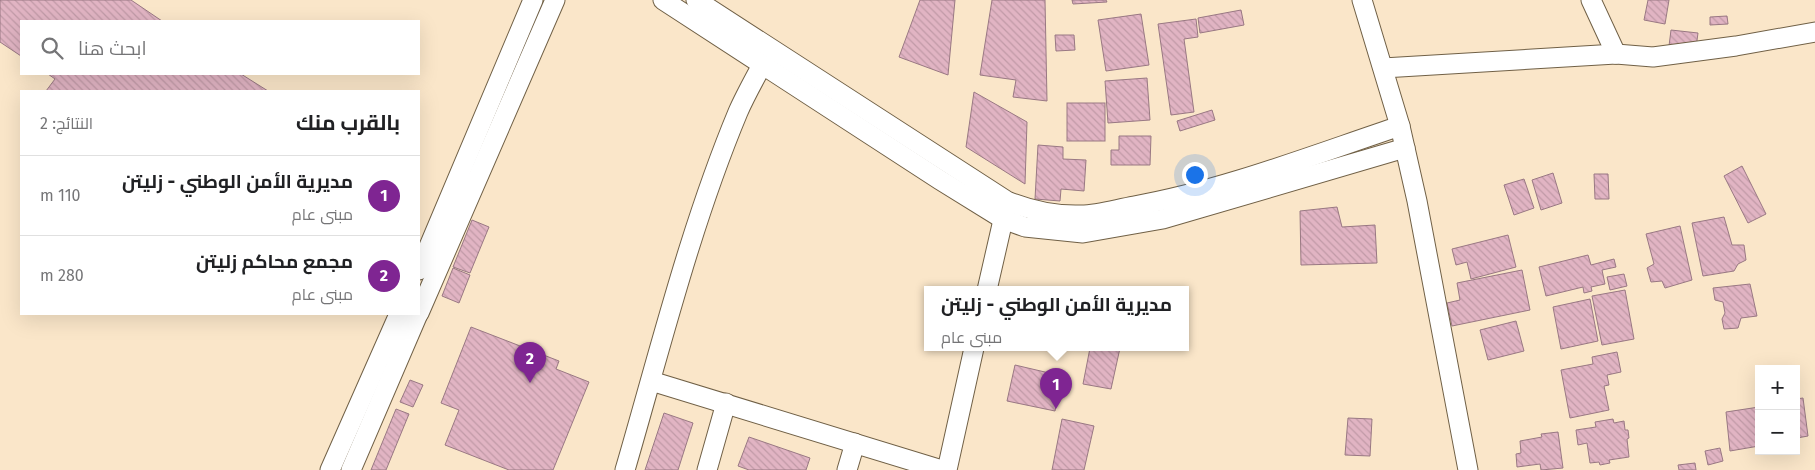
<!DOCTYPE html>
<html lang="ar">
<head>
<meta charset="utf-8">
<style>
	:root { --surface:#fff; --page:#f6f6f6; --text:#202124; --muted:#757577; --line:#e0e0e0; --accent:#7f2592 }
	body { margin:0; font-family:"Fira Sans",Cairo,sans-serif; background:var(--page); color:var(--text); direction:rtl }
	.controls { position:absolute; right:15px; bottom:15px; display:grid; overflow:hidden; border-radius:0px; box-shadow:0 5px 20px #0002 }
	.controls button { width:45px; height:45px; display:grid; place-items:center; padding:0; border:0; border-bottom:1px solid var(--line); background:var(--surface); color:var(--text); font:25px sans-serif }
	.you { position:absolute; left:1194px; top:174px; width:18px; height:18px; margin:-12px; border:4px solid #fff; border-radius:50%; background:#1a73e8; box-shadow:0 0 0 8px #1a73e833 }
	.badge { display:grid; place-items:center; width:32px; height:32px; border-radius:50%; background:var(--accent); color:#fff; font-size:16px; font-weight:700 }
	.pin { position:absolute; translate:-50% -41px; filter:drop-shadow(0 1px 2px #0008) }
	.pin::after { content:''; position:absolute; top:26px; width:18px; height:15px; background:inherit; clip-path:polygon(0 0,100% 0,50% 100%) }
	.popup { position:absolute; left:924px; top:286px; width:265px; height:65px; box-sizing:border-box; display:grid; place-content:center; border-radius:0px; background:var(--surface); filter:drop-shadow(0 1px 4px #0005); font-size:16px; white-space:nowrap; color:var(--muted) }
	.popup b { font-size:19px; color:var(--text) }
	.popup::after { content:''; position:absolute; left:50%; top:100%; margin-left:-10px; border:10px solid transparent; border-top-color:var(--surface) }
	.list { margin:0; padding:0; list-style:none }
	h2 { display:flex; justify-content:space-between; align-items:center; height:65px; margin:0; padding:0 20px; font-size:21px }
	h2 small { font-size:16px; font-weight:400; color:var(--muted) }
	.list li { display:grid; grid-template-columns:32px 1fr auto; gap:15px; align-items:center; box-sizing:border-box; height:80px; padding:0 20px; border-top:1px solid var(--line) }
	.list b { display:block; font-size:19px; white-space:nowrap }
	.list p { margin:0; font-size:16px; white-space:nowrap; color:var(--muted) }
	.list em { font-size:16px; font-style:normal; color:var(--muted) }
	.icon { flex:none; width:28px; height:28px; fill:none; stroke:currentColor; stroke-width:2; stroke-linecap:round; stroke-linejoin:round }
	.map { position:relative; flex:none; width:1815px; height:470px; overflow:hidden; direction:ltr }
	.search { position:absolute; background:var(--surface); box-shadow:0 5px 20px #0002; left:20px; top:20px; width:400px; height:55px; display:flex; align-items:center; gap:12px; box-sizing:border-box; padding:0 18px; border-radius:0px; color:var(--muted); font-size:19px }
	.panel { position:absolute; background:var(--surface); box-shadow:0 5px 20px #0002; left:20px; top:90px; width:400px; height:225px; border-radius:0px; direction:rtl }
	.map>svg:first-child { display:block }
	.building { fill:url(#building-back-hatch); stroke:#997883 }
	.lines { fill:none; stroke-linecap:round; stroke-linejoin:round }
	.street-casing { stroke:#706046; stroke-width:21 }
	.street { stroke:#fff; stroke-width:19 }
</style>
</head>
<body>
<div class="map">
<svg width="1815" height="470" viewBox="0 0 1815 470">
	<defs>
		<pattern id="building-back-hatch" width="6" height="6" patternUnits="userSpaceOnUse" patternTransform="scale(1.25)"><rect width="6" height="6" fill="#e1b4c3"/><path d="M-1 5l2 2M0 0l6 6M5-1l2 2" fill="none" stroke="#c19aa7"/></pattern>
	</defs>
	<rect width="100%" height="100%" fill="#fae6c9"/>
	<g class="building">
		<path d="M 0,0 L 131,0 L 162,21 L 21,21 L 21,56 L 0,42 Z"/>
		<path d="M 920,0 L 955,0 L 948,75 L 899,57 Z"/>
		<path d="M 992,0 L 1045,0 L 1047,101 L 1013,97 L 1016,80 L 980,75 Z"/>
		<path d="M 1072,0 L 1106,0 L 1107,2 L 1073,4 Z"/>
		<path d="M 1648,0 L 1669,0 L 1665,24 L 1644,20 Z"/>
		<path d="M 1241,10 L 1244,25 L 1200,33 L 1198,18 Z"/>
		<path d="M 1141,14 L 1149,65 L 1106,71 L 1098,20 Z"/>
		<path d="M 1727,16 L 1728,24 L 1710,25 L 1710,17 Z"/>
		<path d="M 1196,19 L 1198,37 L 1184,39 L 1194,112 L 1171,115 L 1158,24 Z"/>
		<path d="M 1671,30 L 1698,33 L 1696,48 L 1669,46 Z"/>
		<path d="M 1055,35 L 1074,35 L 1075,50 L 1056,51 Z"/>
		<path d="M 48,74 L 241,74 L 268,91 L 46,91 L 55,79 Z"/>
		<path d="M 1147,78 L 1150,120 L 1108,123 L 1105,81 Z"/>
		<path d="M 974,92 L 1027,122 L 1025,184 L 966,147 Z"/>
		<rect x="1067" y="103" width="38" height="38"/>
		<path d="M 1212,110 L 1215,120 L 1180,131 L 1177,121 Z"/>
		<path d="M 1119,136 L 1151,136 L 1150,165 L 1111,165 L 1111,150 L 1119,150 Z"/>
		<path d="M 1038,145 L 1063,147 L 1063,159 L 1086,160 L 1084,191 L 1061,189 L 1060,201 L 1035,199 Z"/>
		<path d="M 1742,166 L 1766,214 L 1748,223 L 1724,176 Z"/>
		<path d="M 1553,173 L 1562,203 L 1541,210 L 1532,180 Z"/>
		<path d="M 1594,174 L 1608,174 L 1609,199 L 1595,199 Z"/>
		<path d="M 1524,179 L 1534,208 L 1514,215 L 1504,185 Z"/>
		<path d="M 1337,207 L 1342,227 L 1375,225 L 1377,263 L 1301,265 L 1300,211 Z"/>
		<path d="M 1724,217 L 1732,245 L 1744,245 L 1746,260 L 1738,264 L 1734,271 L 1703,276 L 1692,223 Z"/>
		<path d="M 472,220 L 489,227 L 470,273 L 453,267 Z"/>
		<path d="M 1680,226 L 1692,280 L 1665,288 L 1662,281 L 1651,282 L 1647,268 L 1654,264 L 1646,234 Z"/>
		<path d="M 1508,235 L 1516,267 L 1471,279 L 1467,262 L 1456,265 L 1452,249 Z"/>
		<path d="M 1588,255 L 1591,265 L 1614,259 L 1616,267 L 1602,270 L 1605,284 L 1591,287 L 1592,291 L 1584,293 L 1583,287 L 1546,296 L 1539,267 Z"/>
		<path d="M 453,268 L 470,275 L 459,303 L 442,296 Z"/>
		<path d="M 1522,270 L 1530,310 L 1452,326 L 1447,303 L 1460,300 L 1457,283 Z"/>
		<path d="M 1624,274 L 1627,286 L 1610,290 L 1607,277 Z"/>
		<path d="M 1750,284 L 1757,316 L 1741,318 L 1738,328 L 1724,329 L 1722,319 L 1725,313 L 1723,302 L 1715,300 L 1713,288 Z"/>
		<path d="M 1625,290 L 1634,339 L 1602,345 L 1592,296 Z"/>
		<path d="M 1590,299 L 1598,341 L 1561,349 L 1553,307 Z"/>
		<path d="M 1516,321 L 1524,351 L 1488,360 L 1480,330 Z"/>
		<path d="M 471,327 L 559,361 L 556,369 L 589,382 L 553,470 L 509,470 L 445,445 L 459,410 L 441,403 Z"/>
		<path d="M 1090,348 L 1120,348 L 1111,389 L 1083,384 Z"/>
		<path d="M 1617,352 L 1621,372 L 1607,375 L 1609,385 L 1604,386 L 1609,410 L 1570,418 L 1561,370 L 1593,364 L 1592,357 Z"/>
		<path d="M 1015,365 L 1062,376 L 1055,411 L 1007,401 Z"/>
		<path d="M 410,380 L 423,385 L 413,407 L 400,402 Z"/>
		<path d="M 1803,398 L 1808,436 L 1797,438 L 1798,445 L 1796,446 L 1796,399 Z"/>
		<path d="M 1759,407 L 1759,446 L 1730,451 L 1726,412 Z"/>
		<path d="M 396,409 L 409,414 L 386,470 L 371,470 Z"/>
		<path d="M 664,413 L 693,423 L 678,470 L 645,470 Z"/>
		<path d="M 1348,418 L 1372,419 L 1370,456 L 1345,455 Z"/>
		<path d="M 1062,419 L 1094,426 L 1084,470 L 1052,470 Z"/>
		<path d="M 1613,419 L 1614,423 L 1624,421 L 1625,430 L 1628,430 L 1629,438 L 1627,439 L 1629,457 L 1609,460 L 1610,463 L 1600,465 L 1599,462 L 1590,463 L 1587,443 L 1578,445 L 1576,430 L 1596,427 L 1595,422 Z"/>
		<path d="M 1558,432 L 1563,468 L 1541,470 L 1540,464 L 1517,467 L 1516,454 L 1521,453 L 1520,441 L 1542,437 L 1541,434 Z"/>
		<path d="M 749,437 L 810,458 L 806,470 L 749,470 L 738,466 Z"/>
		<path d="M 1720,448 L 1723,461 L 1708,465 L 1705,451 Z"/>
		<path d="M 1695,463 L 1696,470 L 1679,470 L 1678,465 Z"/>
	</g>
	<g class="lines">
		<defs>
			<g id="street">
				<path d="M 663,0 L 940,180 L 1003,219 L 1025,227 L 1083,233 L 1163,219 L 1405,148"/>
				<path d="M 696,0 L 1007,201 C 1032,211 1054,216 1081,215 C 1098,215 1117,209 1134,206 C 1224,190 1313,155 1400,126"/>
				<path d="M 1362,0 L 1400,126 L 1417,201 L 1468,470"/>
				<path d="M 1591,0 L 1616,54"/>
				<path d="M 1383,68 L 1616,54 L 1653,57 L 1736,46 L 1815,32"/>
				<path d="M 419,270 L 533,0"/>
				<path d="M 987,290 L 1006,207"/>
				<path d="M 419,313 L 555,0"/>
				<path d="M 651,381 L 942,470"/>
				<path d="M 330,470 L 399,314"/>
				<path d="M 351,470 L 418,314"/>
				<path d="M 625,470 C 660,350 690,227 738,112 C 745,96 754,80 762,65"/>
				<path d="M 707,470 L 726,403"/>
				<path d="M 847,470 L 855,443"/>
				<path d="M 947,470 L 974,348"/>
			</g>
		</defs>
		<use href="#street" class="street-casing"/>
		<use href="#street" class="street"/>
	</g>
</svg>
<div class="controls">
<button>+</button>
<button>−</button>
</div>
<div class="you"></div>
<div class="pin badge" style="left:1056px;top:409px">1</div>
<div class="popup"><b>مديرية الأمن الوطني - زليتن</b>مبنى عام</div>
<div class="pin badge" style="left:530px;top:383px">2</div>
<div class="search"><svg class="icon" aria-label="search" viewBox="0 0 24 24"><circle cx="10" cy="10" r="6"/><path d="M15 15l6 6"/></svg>ابحث هنا</div>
<section class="panel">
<h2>بالقرب منك<small>النتائج: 2</small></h2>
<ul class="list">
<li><span class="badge">1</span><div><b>مديرية الأمن الوطني - زليتن</b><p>مبنى عام</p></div><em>110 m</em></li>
<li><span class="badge">2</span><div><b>مجمع محاكم زليتن</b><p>مبنى عام</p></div><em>280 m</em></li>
</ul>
</section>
</div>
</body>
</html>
